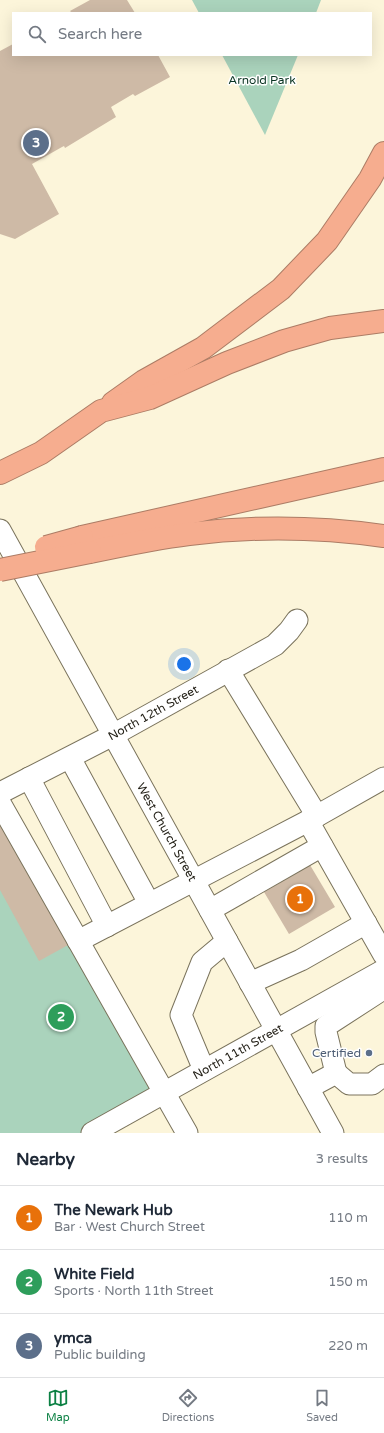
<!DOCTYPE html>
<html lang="en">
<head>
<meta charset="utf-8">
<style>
	:root { --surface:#fff; --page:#f6f6f7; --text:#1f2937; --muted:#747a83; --line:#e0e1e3; --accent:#0b8043 }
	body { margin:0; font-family:"Varela Round",sans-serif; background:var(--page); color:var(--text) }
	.you { position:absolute; left:184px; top:664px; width:14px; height:14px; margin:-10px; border:3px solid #fff; border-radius:50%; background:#1a73e8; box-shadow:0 0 0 6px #1a73e833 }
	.badge { display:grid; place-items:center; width:26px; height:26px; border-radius:50%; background:var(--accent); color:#fff; font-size:13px; font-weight:700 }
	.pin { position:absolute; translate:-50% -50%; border:2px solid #fff; box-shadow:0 1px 4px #0006 }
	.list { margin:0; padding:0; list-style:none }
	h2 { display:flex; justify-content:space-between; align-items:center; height:52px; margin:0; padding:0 16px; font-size:17px }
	h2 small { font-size:13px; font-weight:400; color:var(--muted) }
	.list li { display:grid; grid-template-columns:26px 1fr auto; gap:12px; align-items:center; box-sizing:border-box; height:64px; padding:0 16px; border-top:1px solid var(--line) }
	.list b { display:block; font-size:15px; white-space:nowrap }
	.list p { margin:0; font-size:13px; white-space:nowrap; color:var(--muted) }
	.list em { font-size:13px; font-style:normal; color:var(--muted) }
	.icon { flex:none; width:22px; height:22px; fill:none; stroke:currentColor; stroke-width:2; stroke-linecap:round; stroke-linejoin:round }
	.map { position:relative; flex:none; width:384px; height:1133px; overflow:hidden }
	.search { position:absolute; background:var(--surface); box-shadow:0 4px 16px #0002; left:12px; right:12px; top:12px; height:44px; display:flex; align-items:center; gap:10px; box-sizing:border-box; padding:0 14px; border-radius:0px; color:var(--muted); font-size:15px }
	.sheet { height:244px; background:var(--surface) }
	nav { display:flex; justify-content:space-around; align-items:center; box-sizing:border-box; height:56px; border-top:1px solid var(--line); background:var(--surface); font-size:11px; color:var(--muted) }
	nav a { display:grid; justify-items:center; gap:2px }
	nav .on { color:var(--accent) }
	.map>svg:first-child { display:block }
	.green { fill:#aad3bc }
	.building { fill:#cebaa6 }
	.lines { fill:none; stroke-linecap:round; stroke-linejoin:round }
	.minor-casing { stroke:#7a735c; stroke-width:23 }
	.highway-casing { stroke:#ac7c65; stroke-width:24 }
	.minor { stroke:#fff; stroke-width:21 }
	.highway { stroke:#f6ad8f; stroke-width:22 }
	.highway-bridge-casing { stroke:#ac7c65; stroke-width:24; stroke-linecap:butt }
	.highway-bridge { stroke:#f6ad8f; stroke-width:22 }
	.service-dot { fill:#5c6f8a; stroke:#fff; stroke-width:1.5 }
	.labels { text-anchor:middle; stroke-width:3; stroke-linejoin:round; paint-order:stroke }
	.park-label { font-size:12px; fill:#083321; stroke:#fff }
	.street-label { font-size:12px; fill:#242118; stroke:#fff }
	.service-label { font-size:12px; fill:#4e5e75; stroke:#fff; text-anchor:end }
</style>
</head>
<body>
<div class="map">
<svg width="384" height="1133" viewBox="0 0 384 1133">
	<rect width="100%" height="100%" fill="#fcf5da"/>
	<g class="green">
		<path d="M 192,0 L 321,0 L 316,13 L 199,13 Z"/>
		<path d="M 222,55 L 298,55 L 265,135 Z"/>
		<path d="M 0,803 L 164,1092 L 92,1133 L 0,1133 Z"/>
	</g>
	<g class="building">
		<path d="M 90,0 L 127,0 L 135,13 L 72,13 L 70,11 Z"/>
		<path d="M 13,44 L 13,55 L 158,55 L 170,77 L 135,96 L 133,94 L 111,107 L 116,117 L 65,148 L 64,146 L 62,147 L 32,164 L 59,214 L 15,239 L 0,234 L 0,51 Z"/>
		<path d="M 0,818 L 70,944 L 39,961 L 0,890 Z"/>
		<path d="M 310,865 L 335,907 L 289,934 L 264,892 Z"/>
	</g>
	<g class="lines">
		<defs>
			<g id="minor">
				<path id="s1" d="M 0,530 L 333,1133"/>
				<path d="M 228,670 L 317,816"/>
				<path d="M 70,758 L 149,903"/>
				<path d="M 29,778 L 107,926"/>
				<path id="s2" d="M 0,793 L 113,735 L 275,645 L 289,631 L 297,620"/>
				<path d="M 0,803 L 187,1133"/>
				<path d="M 308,821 L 384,955"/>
				<path d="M 210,910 L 322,846"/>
				<path d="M 78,941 L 308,821 L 384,778"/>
				<path d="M 250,983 L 301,960 L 366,923"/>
				<path d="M 204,1070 L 181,1015 L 202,962 L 227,941"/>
				<path d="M 336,1073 L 326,1032 L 326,1026 L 380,991"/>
				<path d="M 308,1088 L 336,1073 L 349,1084 L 372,1084 L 384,1075"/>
				<path id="s3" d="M 92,1133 L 384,970"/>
			</g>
			<g id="highway">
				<path d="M 113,403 L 144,381 L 203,348 L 281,289 L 327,241 L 370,179 L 384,153"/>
				<path d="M 0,473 L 41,453 L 101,411 L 150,398 L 227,363 L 284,341 L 330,328 L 384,321"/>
				<path d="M 82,537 L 384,469"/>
				<path d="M 90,552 C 123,545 156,538 189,534 C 253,526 320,527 384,536"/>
			</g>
		</defs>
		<use href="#minor" class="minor-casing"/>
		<use href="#highway" class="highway-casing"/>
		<use href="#minor" class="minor"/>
		<use href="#highway" class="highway"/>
		<defs>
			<g id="highway-bridge">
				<path d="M 46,547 L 82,537"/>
				<path d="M 0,570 L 90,552"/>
			</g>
		</defs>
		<use href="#highway-bridge" class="highway-bridge-casing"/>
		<use href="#highway-bridge" class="highway-bridge"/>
	</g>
	<circle class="service-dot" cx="369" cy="1053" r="4"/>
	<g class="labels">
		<g class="park-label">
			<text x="262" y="84">Arnold Park</text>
		</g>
		<g class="street-label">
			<text dy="4" stroke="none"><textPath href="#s2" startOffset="173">North 12th Street</textPath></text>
			<text dy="4" stroke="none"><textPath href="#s1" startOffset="345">West Church Street</textPath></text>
			<text dy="4" stroke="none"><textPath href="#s3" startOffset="167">North 11th Street</textPath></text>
		</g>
		<g class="service-label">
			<text x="361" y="1057">Certified</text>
		</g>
	</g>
</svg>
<div class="you"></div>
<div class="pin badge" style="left:300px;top:899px;background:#e8710a">1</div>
<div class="pin badge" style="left:61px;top:1017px;background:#2e9e5b">2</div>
<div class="pin badge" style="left:36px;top:143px;background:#5c6f8a">3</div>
<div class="search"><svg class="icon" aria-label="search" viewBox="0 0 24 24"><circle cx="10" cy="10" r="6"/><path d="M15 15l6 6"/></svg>Search here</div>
</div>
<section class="sheet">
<h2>Nearby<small>3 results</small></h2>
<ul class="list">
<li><span class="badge" style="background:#e8710a">1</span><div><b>The Newark Hub</b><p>Bar · West Church Street</p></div><em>110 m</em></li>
<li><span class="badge" style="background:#2e9e5b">2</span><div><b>White Field</b><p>Sports · North 11th Street</p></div><em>150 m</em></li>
<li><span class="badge" style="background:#5c6f8a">3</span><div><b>ymca</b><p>Public building</p></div><em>220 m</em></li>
</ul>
</section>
<nav>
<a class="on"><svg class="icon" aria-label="map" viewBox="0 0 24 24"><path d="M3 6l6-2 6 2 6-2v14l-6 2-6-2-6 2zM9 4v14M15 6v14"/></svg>Map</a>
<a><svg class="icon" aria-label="directions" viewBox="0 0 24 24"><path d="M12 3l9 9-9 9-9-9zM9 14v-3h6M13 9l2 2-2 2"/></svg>Directions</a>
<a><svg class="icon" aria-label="saved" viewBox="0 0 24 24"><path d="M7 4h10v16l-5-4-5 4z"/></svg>Saved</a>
</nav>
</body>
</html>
